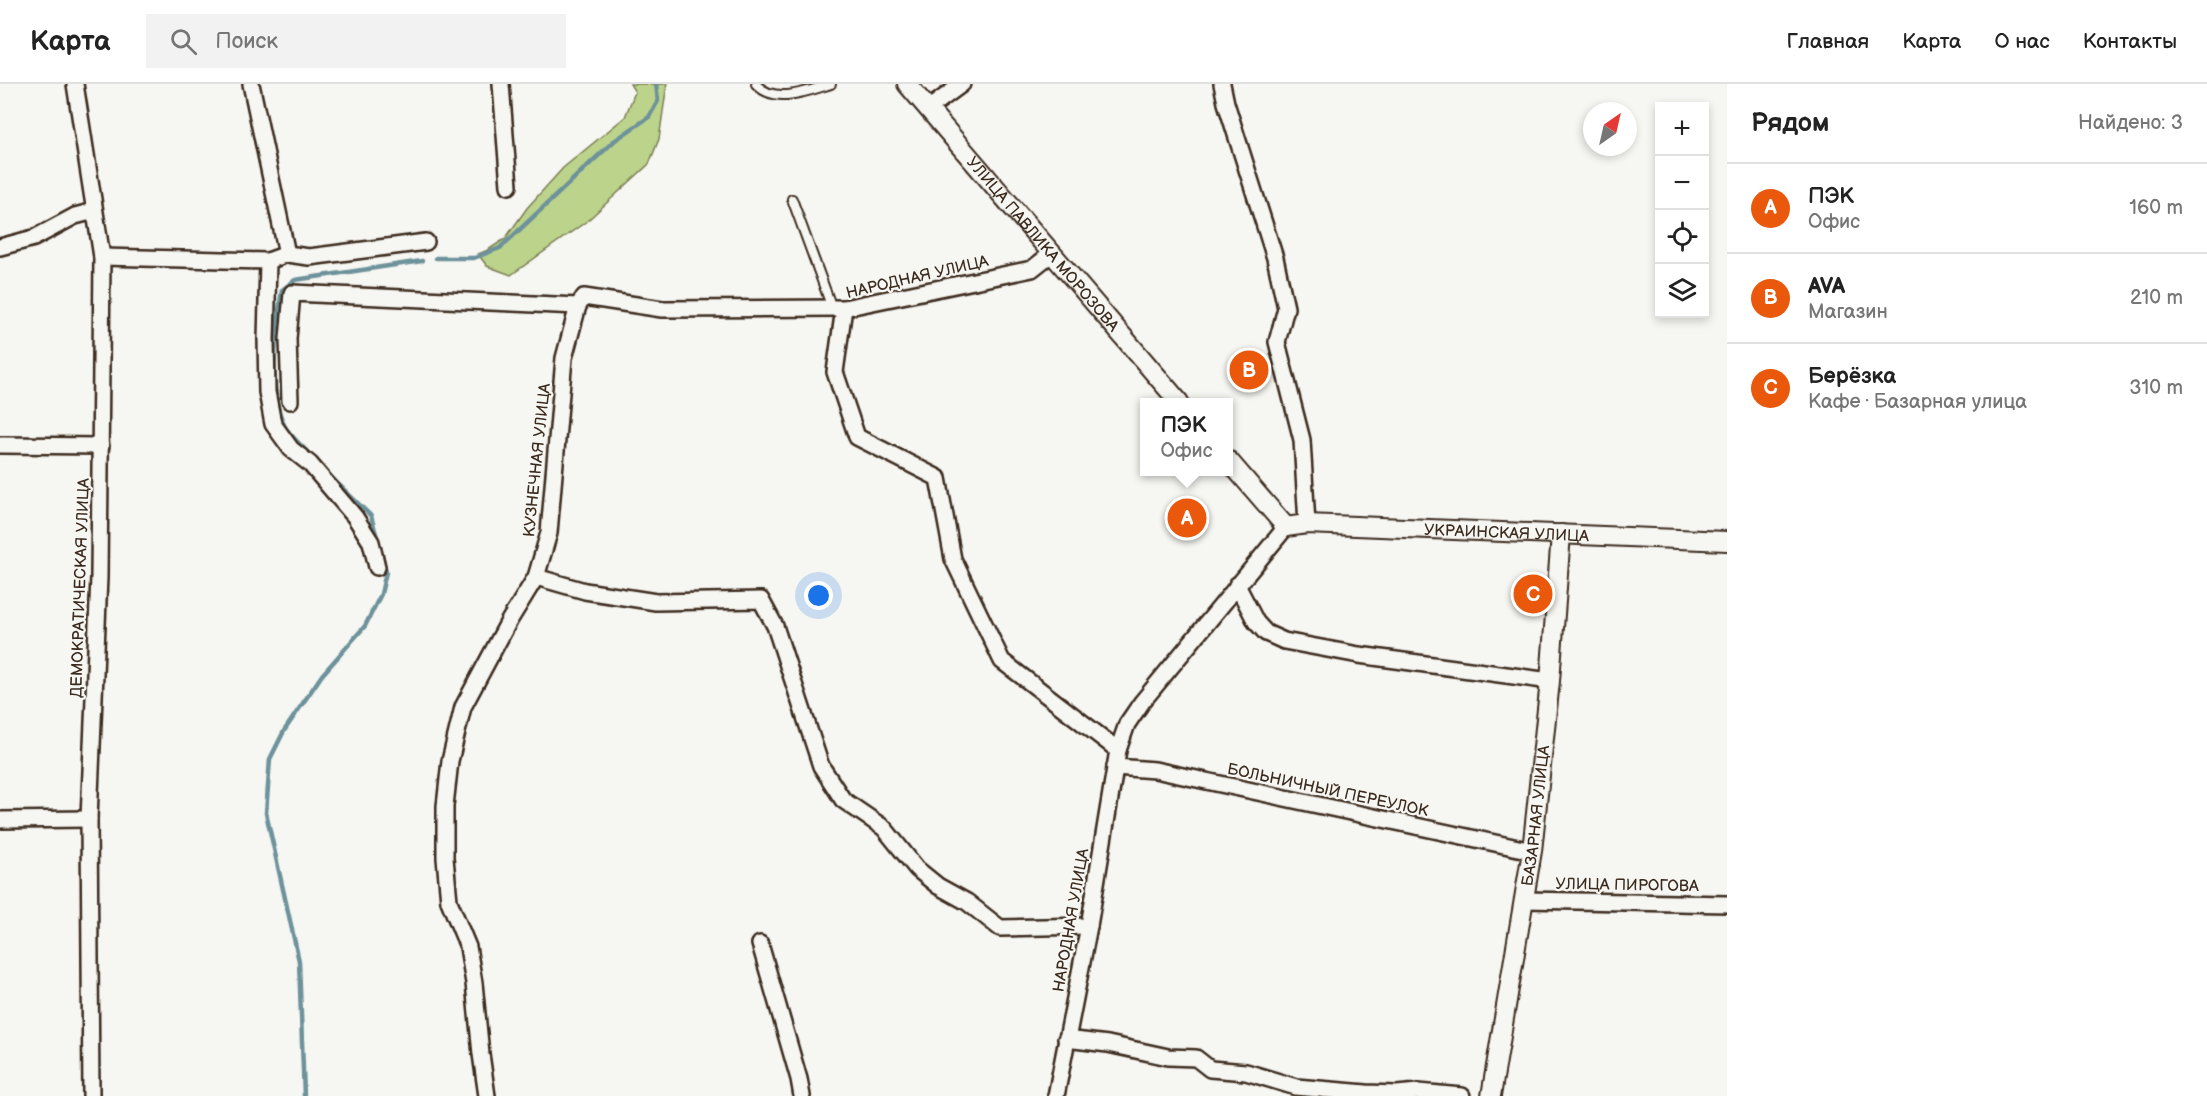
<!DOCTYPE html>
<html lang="ru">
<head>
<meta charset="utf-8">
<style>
	:root { --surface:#fff; --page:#f2f2f2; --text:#222; --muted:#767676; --line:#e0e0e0; --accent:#ea580c }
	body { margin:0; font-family:"Balsamiq Sans",sans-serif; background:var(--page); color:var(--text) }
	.controls { position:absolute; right:18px; top:18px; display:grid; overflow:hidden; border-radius:0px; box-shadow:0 3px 9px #0003 }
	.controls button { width:54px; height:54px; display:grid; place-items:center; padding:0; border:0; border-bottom:2px solid var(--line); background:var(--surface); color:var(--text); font:30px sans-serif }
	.compass { position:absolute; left:1583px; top:18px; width:54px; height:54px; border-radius:50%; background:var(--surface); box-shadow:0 3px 9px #0003; rotate:34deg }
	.you { position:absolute; left:819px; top:512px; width:21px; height:21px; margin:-15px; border:4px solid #fff; border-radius:50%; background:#1a73e8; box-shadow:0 0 0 9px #1a73e833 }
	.badge { display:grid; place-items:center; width:39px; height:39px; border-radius:50%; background:var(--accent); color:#fff; font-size:20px; font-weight:700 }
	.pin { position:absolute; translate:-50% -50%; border:3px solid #fff; box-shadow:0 2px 6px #0006 }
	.popup { position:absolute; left:1140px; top:314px; width:93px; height:78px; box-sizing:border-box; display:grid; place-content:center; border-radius:0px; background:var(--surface); filter:drop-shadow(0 2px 4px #0005); font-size:20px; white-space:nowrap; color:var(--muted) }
	.popup b { font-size:22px; color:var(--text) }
	.popup::after { content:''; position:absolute; left:50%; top:100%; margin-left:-12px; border:12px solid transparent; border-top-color:var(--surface) }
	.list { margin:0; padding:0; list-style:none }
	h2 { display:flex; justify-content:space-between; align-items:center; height:78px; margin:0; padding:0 24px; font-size:26px }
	h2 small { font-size:20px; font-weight:400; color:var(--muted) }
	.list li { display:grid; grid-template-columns:39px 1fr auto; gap:18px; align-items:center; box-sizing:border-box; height:90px; padding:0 24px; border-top:2px solid var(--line) }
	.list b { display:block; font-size:22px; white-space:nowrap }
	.list p { margin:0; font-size:20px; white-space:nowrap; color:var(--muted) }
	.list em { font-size:20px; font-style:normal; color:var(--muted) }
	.icon { flex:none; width:33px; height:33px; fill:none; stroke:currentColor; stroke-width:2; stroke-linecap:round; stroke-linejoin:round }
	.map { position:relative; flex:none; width:1727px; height:1012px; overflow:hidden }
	header { display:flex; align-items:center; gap:36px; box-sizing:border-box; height:84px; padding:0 30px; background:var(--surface); border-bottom:2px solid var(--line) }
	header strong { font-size:28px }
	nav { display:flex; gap:33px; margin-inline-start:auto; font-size:21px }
	.search { width:420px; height:54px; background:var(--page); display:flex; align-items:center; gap:15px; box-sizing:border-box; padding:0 21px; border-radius:0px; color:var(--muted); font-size:22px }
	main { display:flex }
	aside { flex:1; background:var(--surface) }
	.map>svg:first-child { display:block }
	.green { fill:#bbd38a; stroke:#7b7e54; stroke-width:1.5 }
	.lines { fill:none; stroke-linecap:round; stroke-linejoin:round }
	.stream { stroke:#6d929b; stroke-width:4.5 }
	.service-casing { stroke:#3b2a1e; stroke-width:12 }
	.minor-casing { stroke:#3b2a1e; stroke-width:20 }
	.tertiary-casing { stroke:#3b2a1e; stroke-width:22 }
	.service { stroke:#f6f6f2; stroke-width:8 }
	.minor { stroke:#f6f6f2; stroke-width:15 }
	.tertiary { stroke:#f6f6f2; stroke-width:18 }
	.labels { text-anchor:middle; stroke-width:4.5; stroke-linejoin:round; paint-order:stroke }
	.street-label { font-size:16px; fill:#3b2a1e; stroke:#f6f6f2 }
</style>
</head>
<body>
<header>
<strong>Карта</strong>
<div class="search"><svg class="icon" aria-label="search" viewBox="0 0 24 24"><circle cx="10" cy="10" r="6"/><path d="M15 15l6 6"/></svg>Поиск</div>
<nav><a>Главная</a><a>Карта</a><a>О нас</a><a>Контакты</a></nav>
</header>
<main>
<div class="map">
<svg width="1727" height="1012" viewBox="0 0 1727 1012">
	<rect width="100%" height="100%" fill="#f6f6f2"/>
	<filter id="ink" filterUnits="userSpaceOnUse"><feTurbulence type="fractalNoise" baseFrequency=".0167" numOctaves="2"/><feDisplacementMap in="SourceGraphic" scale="12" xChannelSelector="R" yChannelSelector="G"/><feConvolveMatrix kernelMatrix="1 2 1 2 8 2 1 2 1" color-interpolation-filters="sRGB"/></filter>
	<g filter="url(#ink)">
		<path class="green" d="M 630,0 L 667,0 L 659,55 L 649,80 L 587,137 L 511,191 L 487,182 L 478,170 L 488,166 L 505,155 L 527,124 L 563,84 L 625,33 L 635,8 Z"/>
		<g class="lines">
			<g class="stream">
				<path d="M 436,174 L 474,174 L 500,164 L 614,57 L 649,33 L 658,17 L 656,0"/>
				<path d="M 315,376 C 306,365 290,353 284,341 C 268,306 276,243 282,206 L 295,196 L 422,177"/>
				<path d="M 329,391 L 371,432 L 378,457"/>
				<path d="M 304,1012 L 299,877 L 266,729 L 270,675 L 284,647 L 322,591 L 365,542 L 381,510 L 386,488 L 382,470"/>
			</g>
			<defs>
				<g id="service">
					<path d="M 756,0 C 774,21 808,7 831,0"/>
					<path d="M 792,115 L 832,224"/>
				</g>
				<g id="minor">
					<path d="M 75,0 L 102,173 L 99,493 L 89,735 L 91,1012"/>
					<path d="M 251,0 L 287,170"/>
					<path d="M 501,0 L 509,102"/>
					<path d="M 1222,0 L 1226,19 L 1275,174 L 1286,224 L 1277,258 L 1302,356 L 1307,440"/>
					<path d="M 928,25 L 962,0"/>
					<path d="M 0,163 L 34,154 L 75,132 L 94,127"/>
					<path d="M 1051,170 L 1032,185 L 844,224 L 835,288 L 857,353 L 938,394 L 953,475 L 1002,577 L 1118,666"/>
					<path d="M 102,173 L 268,177 L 287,170 L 309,173 L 426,158"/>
					<path d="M 268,177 L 266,256 L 267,308 L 273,340 L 291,365 L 310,380 L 355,433 L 371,458 L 377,483"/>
					<path d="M 290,317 L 288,255 L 292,209 L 578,222 L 584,213 L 662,225 L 844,224"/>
					<path d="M 0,361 L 101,362"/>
					<path d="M 536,493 L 585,507 L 656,518 L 761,516 L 775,542 L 821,682 L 843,716 L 884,744 L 917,785 L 938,802 L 967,818 L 1000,844 L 1089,842"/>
					<path d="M 1237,501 L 1256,538 L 1266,549 L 1284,557 L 1359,571 L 1550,597"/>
					<path d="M 1115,683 L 1155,686 L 1532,767"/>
					<path d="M 0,736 L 89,735"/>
					<path d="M 1525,816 L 1727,820"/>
					<path d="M 760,860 L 799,995 L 802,1012"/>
					<path d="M 1066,955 L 1108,960 L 1168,973 L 1196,974 L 1210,985 L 1246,988 L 1296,1003 L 1366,1009 L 1397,1010 L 1418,1008 L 1462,1012"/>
					<path d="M 487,1012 L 481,970 L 474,899 L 468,863 L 449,817 L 445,774 L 445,722 L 450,677 L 463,623 L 509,537 L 536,493 L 549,449 L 564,274 L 578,222"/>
					<path d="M 1056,1012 L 1089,842 L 1118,666 L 1127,640 L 1142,618 L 1286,443"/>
				</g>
				<g id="tertiary">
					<path id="s1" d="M 907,0 L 1179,318"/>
					<path id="s2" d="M 1229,377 L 1286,443 L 1307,440 L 1727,457"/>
					<path id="s3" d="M 1491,1012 L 1532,767 L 1550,597 L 1561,450"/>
				</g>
			</defs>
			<use href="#service" class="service-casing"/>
			<use href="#minor" class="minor-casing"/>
			<use href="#tertiary" class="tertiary-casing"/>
			<use href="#service" class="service"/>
			<use href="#minor" class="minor"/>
			<use href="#tertiary" class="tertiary"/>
		</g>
	</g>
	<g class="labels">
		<g class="street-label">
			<text dy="6" stroke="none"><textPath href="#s1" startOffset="210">УЛИЦА ПАВЛИКА МОРОЗОВА</textPath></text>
			<text transform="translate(917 192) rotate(-13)" y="6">НАРОДНАЯ УЛИЦА</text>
			<text transform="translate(536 376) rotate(-84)" y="6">КУЗНЕЧНАЯ УЛИЦА</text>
			<text dy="6" stroke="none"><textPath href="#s2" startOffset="308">УКРАИНСКАЯ УЛИЦА</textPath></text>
			<text transform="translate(79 504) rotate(-88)" y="6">ДЕМОКРАТИЧЕСКАЯ УЛИЦА</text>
			<text transform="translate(1328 705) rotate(12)" y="6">БОЛЬНИЧНЫЙ ПЕРЕУЛОК</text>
			<text dy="6" stroke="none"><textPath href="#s3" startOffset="284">БАЗАРНАЯ УЛИЦА</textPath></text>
			<text transform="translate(1627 800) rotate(1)" y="6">УЛИЦА ПИРОГОВА</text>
			<text transform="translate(1070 836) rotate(-80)" y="6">НАРОДНАЯ УЛИЦА</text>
		</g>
	</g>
</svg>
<div class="controls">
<button>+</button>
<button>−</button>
<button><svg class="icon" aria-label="locate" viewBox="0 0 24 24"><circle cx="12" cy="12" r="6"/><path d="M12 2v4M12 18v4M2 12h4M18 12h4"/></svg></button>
<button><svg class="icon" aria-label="layers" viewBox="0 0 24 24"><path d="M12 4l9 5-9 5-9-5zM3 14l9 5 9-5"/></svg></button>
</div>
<svg class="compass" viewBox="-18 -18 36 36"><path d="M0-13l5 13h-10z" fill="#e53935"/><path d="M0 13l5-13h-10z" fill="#767676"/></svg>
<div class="you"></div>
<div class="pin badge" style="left:1187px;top:434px">A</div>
<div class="popup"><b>ПЭК</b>Офис</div>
<div class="pin badge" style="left:1249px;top:286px">B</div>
<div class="pin badge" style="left:1533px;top:510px">C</div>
</div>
<aside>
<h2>Рядом<small>Найдено: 3</small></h2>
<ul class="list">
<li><span class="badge">A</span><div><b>ПЭК</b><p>Офис</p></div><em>160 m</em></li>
<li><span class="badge">B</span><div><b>AVA</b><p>Магазин</p></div><em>210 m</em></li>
<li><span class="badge">C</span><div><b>Берёзка</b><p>Кафе · Базарная улица</p></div><em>310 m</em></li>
</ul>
</aside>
</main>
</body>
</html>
